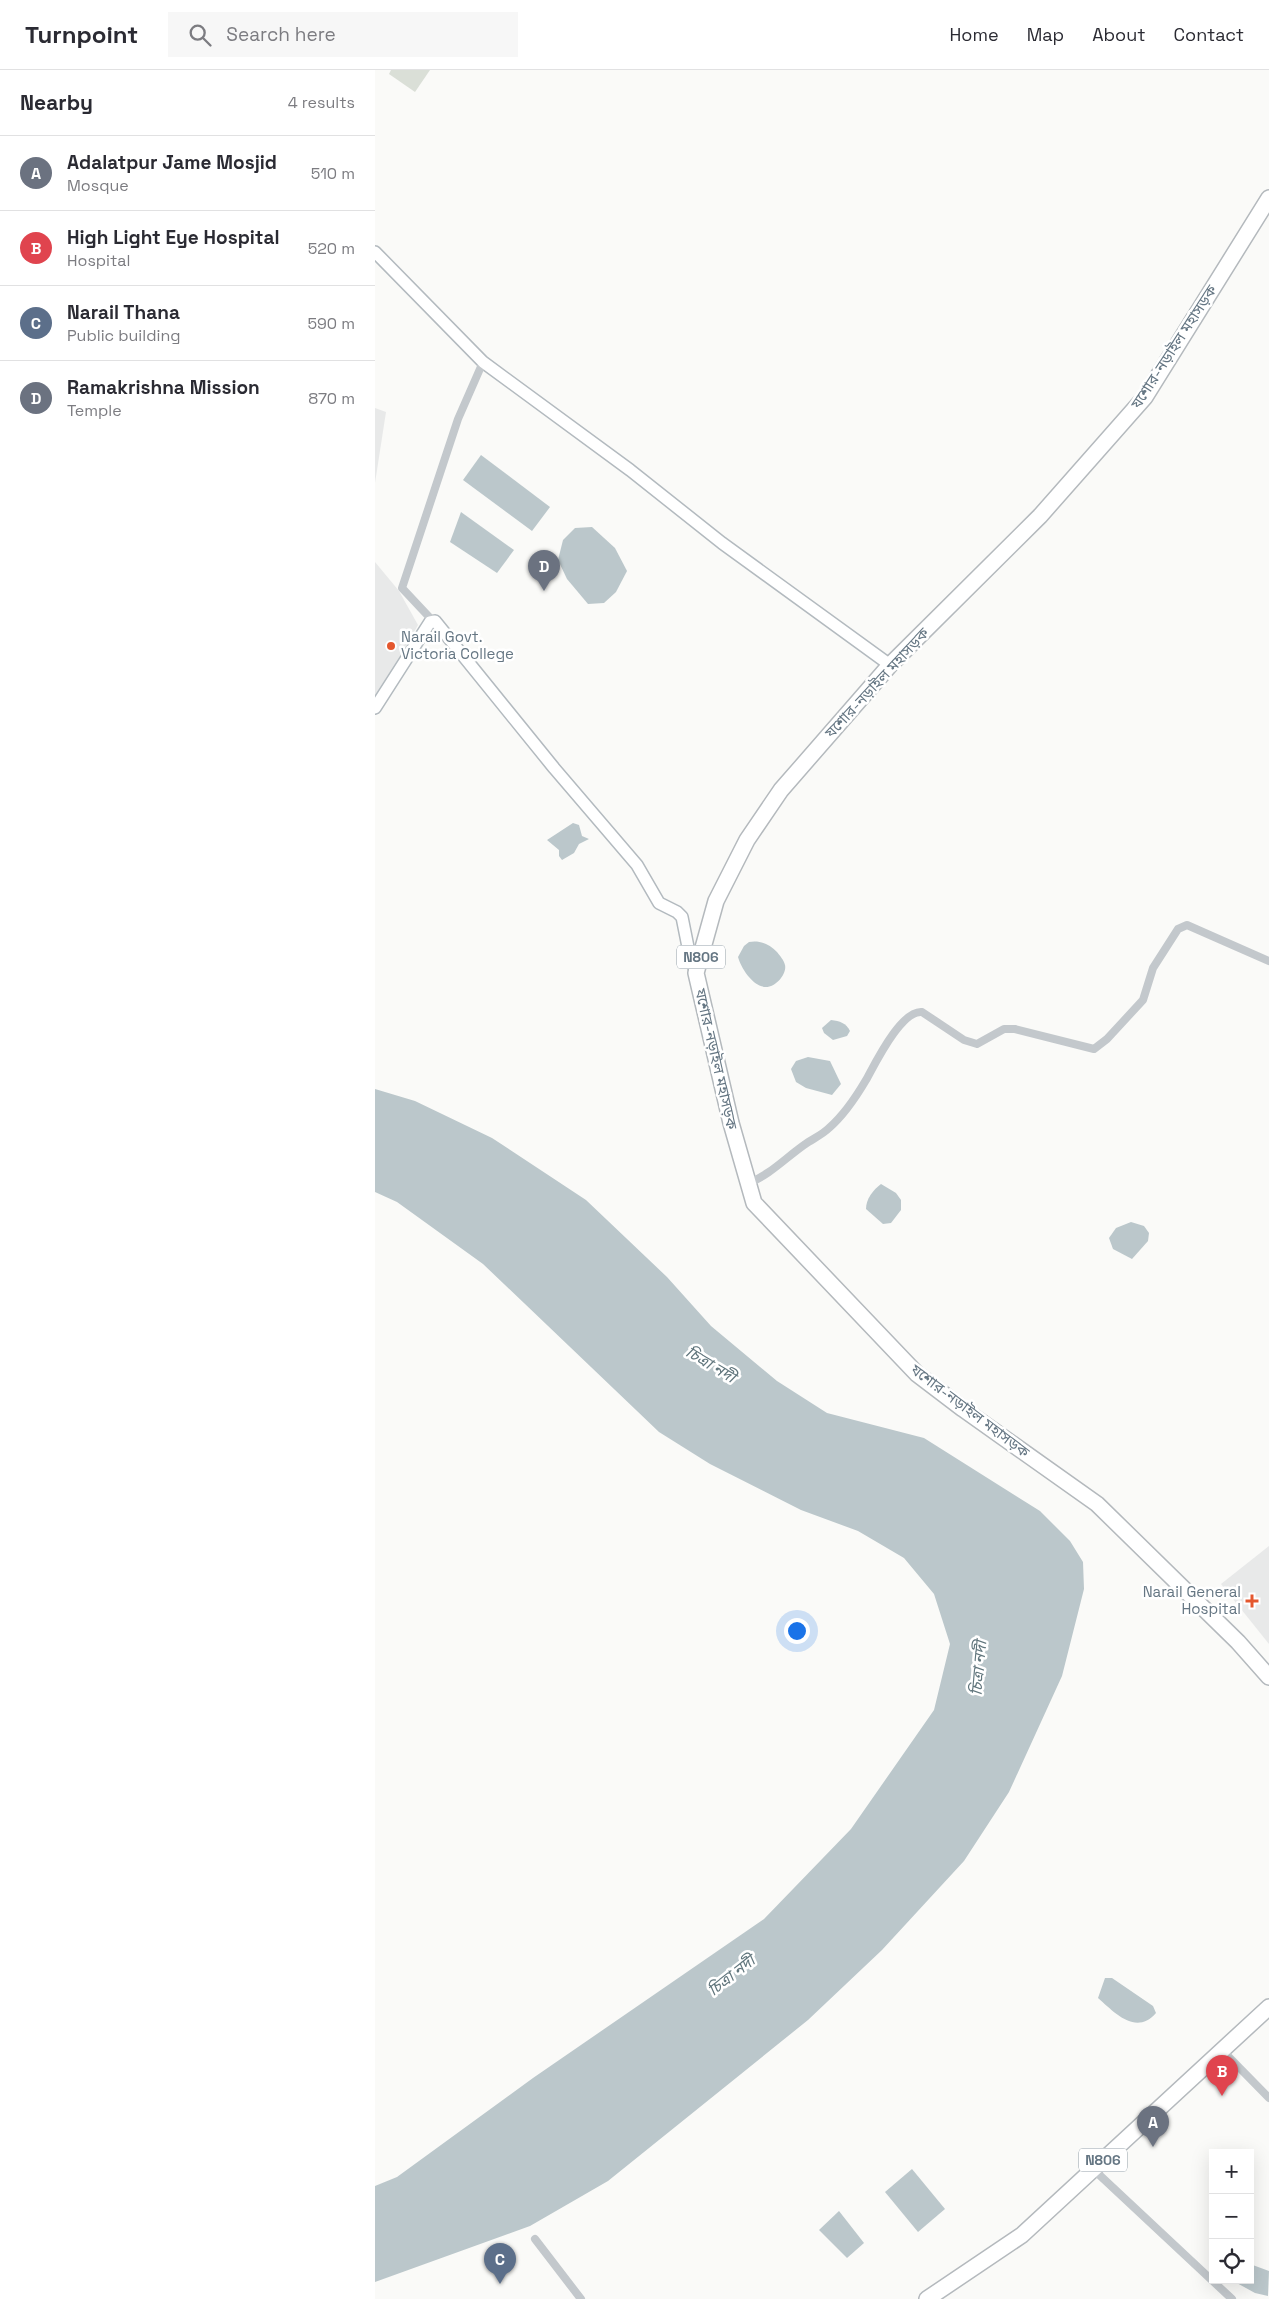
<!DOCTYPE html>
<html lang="en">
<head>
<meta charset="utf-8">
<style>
	:root { --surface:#fff; --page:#f7f7f7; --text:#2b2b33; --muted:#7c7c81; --line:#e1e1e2; --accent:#b45309 }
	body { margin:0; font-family:"Space Grotesk","Noto Sans Bengali",sans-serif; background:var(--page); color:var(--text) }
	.controls { position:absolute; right:15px; bottom:15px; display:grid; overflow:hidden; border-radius:0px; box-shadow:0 5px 20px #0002 }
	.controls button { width:45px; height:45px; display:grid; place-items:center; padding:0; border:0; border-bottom:1px solid var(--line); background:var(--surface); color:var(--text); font:25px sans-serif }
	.you { position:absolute; left:421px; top:1560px; width:18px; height:18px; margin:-12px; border:4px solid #fff; border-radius:50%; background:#1a73e8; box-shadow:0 0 0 8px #1a73e833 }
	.badge { display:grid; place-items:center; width:32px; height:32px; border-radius:50%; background:var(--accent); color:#fff; font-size:16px; font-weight:700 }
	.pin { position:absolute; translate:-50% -41px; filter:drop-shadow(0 1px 2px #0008) }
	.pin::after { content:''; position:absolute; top:26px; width:18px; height:15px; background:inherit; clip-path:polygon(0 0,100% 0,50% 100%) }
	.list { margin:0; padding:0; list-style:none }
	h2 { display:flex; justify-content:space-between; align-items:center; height:65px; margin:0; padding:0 20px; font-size:21px }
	h2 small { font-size:16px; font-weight:400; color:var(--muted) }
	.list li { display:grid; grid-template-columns:32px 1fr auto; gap:15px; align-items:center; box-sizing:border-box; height:75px; padding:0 20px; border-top:1px solid var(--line) }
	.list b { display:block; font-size:19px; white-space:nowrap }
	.list p { margin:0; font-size:16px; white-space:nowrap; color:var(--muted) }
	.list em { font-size:16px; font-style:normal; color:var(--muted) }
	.icon { flex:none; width:28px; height:28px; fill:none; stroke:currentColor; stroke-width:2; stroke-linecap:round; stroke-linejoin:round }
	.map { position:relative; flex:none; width:894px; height:2229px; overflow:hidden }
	header { display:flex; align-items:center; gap:30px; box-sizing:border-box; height:70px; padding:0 25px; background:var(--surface); border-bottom:1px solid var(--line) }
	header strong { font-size:24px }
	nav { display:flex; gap:28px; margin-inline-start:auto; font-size:18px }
	.search { width:350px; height:45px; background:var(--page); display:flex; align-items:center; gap:12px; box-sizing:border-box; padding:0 18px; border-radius:0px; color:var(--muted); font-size:19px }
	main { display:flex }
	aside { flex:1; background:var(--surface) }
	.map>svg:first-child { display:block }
	.built { fill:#e8e9e9 }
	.green { fill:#dadfd7 }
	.water { fill:#bbc7cb }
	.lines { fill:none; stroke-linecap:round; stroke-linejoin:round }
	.secondary-casing { stroke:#b3babf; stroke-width:14 }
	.highway-casing { stroke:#b4b9bd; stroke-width:18 }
	.street { stroke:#c3c8cc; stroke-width:8 }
	.secondary { stroke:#fff; stroke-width:11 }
	.highway { stroke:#fff; stroke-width:15 }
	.poi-dot { fill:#e4572e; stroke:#fff; stroke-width:2 }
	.labels { text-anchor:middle; stroke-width:5; stroke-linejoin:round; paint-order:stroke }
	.shield { fill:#fff; stroke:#939fa8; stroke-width:1 }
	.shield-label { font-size:14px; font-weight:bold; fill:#657683 }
	.street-label { font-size:15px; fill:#657683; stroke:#fff }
	.poi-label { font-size:15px; fill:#657683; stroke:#fff; text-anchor:start }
	.water-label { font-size:16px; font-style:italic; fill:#60757c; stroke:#fff }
</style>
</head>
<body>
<header>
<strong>Turnpoint</strong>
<div class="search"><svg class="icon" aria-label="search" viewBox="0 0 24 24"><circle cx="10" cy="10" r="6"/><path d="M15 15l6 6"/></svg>Search here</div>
<nav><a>Home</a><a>Map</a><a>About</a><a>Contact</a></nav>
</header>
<main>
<aside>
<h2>Nearby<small>4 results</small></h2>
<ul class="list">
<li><span class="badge" style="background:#6b7280">A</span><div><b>Adalatpur Jame Mosjid</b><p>Mosque</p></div><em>510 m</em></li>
<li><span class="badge" style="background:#e0444e">B</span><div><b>High Light Eye Hospital</b><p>Hospital</p></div><em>520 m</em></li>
<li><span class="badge" style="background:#5c6f8a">C</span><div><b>Narail Thana</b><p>Public building</p></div><em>590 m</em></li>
<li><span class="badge" style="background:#6b7280">D</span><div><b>Ramakrishna Mission</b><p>Temple</p></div><em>870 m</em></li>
</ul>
</aside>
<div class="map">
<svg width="894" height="2229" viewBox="0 0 894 2229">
	<rect width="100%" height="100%" fill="#fafaf8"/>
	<g class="built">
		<path d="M 0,338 L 11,342 L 0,413 Z"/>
		<path d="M 0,492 L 24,521 L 43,555 L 0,631 Z"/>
		<path d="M 894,1476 L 894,1574 L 846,1514 Z"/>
	</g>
	<path class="green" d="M 16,0 L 55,0 L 40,22 L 14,4 Z"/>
	<g class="water">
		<path d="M 106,385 L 175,437 L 157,461 L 88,410 Z"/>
		<path d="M 86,442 L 139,480 L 122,503 L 75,472 Z"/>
		<path d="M 217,457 L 240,478 L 252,501 L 241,522 L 229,533 L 213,534 L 192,509 L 183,490 L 188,470 L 200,458 Z"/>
		<path d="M 198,753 L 204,755 L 207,766 L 214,769 L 204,774 L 199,783 L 187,790 L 184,786 L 184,780 L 172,770 Z"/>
		<path d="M 374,872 C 385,870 394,874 402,882 C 405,886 409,890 410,895 C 412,904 401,917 391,917 C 378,917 366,898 363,887 L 369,876 Z"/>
		<path d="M 456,950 C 465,951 471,953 475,961 L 472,966 L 458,970 L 449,963 L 447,958 Z"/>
		<path d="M 433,987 L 455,991 L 466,1014 L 457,1025 L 431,1018 L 421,1012 L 416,999 L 421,991 Z"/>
		<path d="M 0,1019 L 40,1031 L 117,1068 L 211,1130 L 292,1207 L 336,1256 L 402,1311 L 452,1343 L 549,1368 L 665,1441 L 695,1471 L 708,1492 L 709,1519 L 687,1606 L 634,1722 L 589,1791 L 507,1880 L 433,1950 L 233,2111 L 155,2156 L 0,2212 L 0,2116 L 22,2107 L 158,2008 L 389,1849 L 476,1759 L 559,1640 L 575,1574 L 559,1524 L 529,1488 L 483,1461 L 426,1440 L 335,1394 L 284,1362 L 108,1194 L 22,1132 L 0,1122 Z"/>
		<path d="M 506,1114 L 521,1123 L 526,1130 L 526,1140 L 516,1153 L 508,1154 L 491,1139 C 491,1129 498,1120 506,1114 Z"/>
		<path d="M 756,1152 L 769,1156 L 774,1163 L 773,1171 L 757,1189 L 738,1179 L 734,1168 L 741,1158 Z"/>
		<path d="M 730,1908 L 737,1908 L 778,1936 L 781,1943 C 761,1966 740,1943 723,1928 Z"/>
		<path d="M 537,2099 L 570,2139 L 543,2162 L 510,2122 Z"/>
		<path d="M 464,2141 L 489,2173 L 472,2188 L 444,2160 Z"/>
		<path d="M 875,2194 L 894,2201 L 893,2226 L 880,2223 L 860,2212 L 860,2210 L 875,2210 Z"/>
	</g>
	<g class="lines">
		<defs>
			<g id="secondary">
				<path d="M 0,182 L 108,292 L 255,400 L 347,473 L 515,595"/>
				<path d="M 0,638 L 55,552 L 60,551 L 179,698 L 262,795 L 284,833 L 302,842 L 307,847 L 314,882 L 321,903"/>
			</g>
			<g id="highway">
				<path d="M 894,128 L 770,327 L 665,446 L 515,595 L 406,720 L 372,770 L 341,831 L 321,903 L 356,1053 L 379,1133 L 542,1304 L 588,1339 L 722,1434 L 863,1572 L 894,1607"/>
				<path d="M 552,2229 L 647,2165 L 894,1937"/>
			</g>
		</defs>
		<use href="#secondary" class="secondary-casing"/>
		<use href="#highway" class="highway-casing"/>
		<g class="street">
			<path d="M 57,550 L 27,518 L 83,349 L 108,292"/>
			<path d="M 372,1114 C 396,1104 408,1090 429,1075 C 437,1069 447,1065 454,1058 C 469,1045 481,1027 491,1010 C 500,994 526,940 547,942 L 589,970 L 602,974 L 629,959 L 640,959 L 719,979 L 732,969 L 768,930 L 778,898 L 803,859 L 812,855 L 894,891"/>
			<path d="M 848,1981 L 894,2028"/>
			<path d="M 718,2099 L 857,2229"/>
			<path d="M 160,2169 L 206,2229"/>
		</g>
		<use href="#secondary" class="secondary"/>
		<use href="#highway" class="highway"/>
	</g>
	<g class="poi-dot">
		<circle cx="16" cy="576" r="5"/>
		<path d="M874.5 1523.5h5v5h5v5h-5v5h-5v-5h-5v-5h5z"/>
	</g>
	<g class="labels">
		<g class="shield">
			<rect x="302" y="875.5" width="48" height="23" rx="4"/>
			<rect x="704" y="2078.5" width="48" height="23" rx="4"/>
		</g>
		<g class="shield-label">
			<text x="326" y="892">N806</text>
			<text x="728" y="2095">N806</text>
		</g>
		<g class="street-label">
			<text transform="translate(799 277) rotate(-57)" y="5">যশোর-নড়াইল মহাসড়ক</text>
			<text transform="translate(502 613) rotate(-47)" y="5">যশোর-নড়াইল মহাসড়ক</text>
			<text transform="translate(341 989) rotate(77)" y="5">যশোর-নড়াইল মহাসড়ক</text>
			<text transform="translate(595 1341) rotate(37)" y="5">যশোর-নড়াইল মহাসড়ক</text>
		</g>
		<g class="poi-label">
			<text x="26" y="572">Narail Govt.<tspan x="26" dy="17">Victoria College</tspan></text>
			<text x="866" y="1527" text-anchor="end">Narail General<tspan x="866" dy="17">Hospital</tspan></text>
		</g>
		<g class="water-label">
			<text transform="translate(336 1294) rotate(31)" y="6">চিত্রা নদী</text>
			<text transform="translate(603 1598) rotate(-85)" y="6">চিত্রা নদী</text>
			<text transform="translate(356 1905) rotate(-38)" y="6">চিত্রা নদী</text>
		</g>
	</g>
</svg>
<div class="controls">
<button>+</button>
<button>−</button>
<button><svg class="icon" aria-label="locate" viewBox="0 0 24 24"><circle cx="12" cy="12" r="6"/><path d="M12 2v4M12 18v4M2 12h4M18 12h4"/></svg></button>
</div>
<div class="you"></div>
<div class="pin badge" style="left:778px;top:2077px;background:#6b7280">A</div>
<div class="pin badge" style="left:847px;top:2026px;background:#e0444e">B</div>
<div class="pin badge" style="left:125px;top:2214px;background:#5c6f8a">C</div>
<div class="pin badge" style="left:169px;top:521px;background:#6b7280">D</div>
</div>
</main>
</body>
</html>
